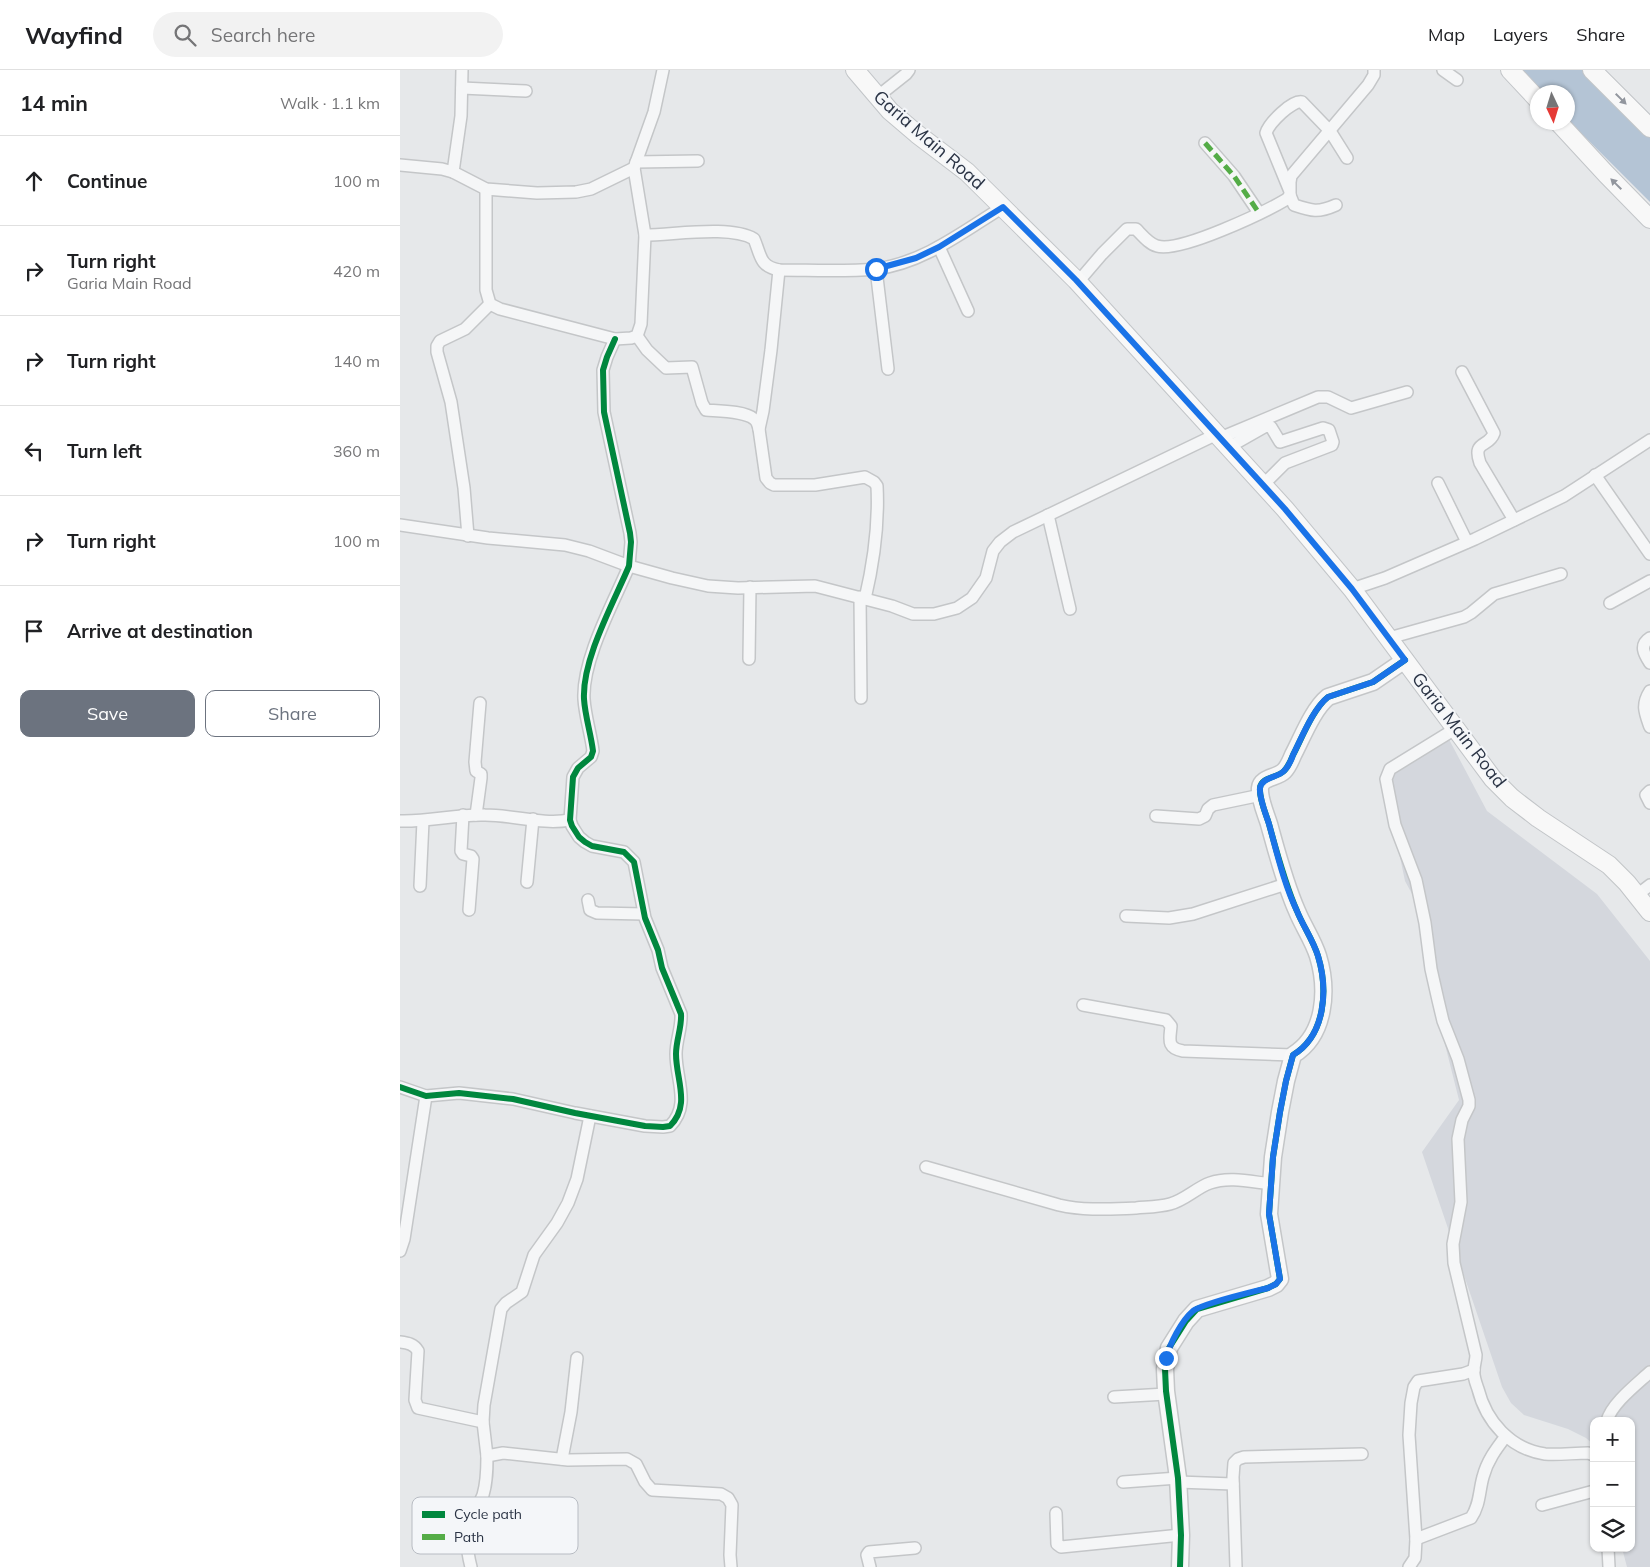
<!DOCTYPE html>
<html lang="en">
<head>
<meta charset="utf-8">
<style>
	:root { --surface:#fff; --page:#f2f2f2; --text:#202124; --muted:#757577; --line:#e0e0e0; --accent:#6c737f }
	body { margin:0; font-family:Mulish,sans-serif; background:var(--page); color:var(--text) }
	.controls { position:absolute; right:15px; bottom:15px; display:grid; overflow:hidden; border-radius:10px; box-shadow:0 1px 4px #0004 }
	.controls button { width:45px; height:45px; display:grid; place-items:center; padding:0; border:0; border-bottom:1px solid var(--line); background:var(--surface); color:var(--text); font:25px sans-serif }
	.compass { position:absolute; left:1130px; top:15px; width:45px; height:45px; border-radius:50%; background:var(--surface); box-shadow:0 1px 4px #0004; rotate:176deg }
	.stop { position:absolute; width:15px; height:15px; margin:-11px; border:4px solid #1a73e8; border-radius:50%; background:#fff }
	.stop.end { background:#1a73e8; border-color:#fff; box-shadow:0 1px 5px #0008 }
	.list { margin:0; padding:0; list-style:none }
	h2 { display:flex; justify-content:space-between; align-items:center; height:65px; margin:0; padding:0 20px; font-size:21px }
	h2 small { font-size:16px; font-weight:400; color:var(--muted) }
	.list li { display:grid; grid-template-columns:32px 1fr auto; gap:15px; align-items:center; box-sizing:border-box; height:90px; padding:0 20px; border-top:1px solid var(--line) }
	.list b { display:block; font-size:19px; white-space:nowrap }
	.list p { margin:0; font-size:16px; white-space:nowrap; color:var(--muted) }
	.list em { font-size:16px; font-style:normal; color:var(--muted) }
	.actions { display:flex; gap:10px; padding:15px 20px }
	.actions a { flex:1; padding:11px 0; border:1px solid var(--accent); border-radius:10px; text-align:center; font-size:18px; color:var(--accent) }
	.actions .main { background:var(--accent); color:#fff }
	.icon { flex:none; width:28px; height:28px; fill:none; stroke:currentColor; stroke-width:2; stroke-linecap:round; stroke-linejoin:round }
	.map { position:relative; flex:none; width:1250px; height:1497px; overflow:hidden }
	header { display:flex; align-items:center; gap:30px; box-sizing:border-box; height:70px; padding:0 25px; background:var(--surface); border-bottom:1px solid var(--line) }
	header strong { font-size:24px }
	nav { display:flex; gap:28px; margin-inline-start:auto; font-size:18px }
	.search { width:350px; height:45px; background:var(--page); display:flex; align-items:center; gap:12px; box-sizing:border-box; padding:0 18px; border-radius:28px; color:var(--muted); font-size:19px }
	main { display:flex }
	aside { flex:1; background:var(--surface) }
	.map>svg:first-child { display:block }
	.built { fill:#d4d7dd }
	.water { fill:#b4c4d5 }
	.lines { fill:none; stroke-linecap:round; stroke-linejoin:round }
	.street-casing { stroke:#c4c6c8; stroke-width:14 }
	.secondary-casing { stroke:#c4c6c8; stroke-width:19 }
	.primary-casing { stroke:#c2c5c8; stroke-width:20 }
	.street { stroke:#f5f6f7; stroke-width:11 }
	.secondary { stroke:#f8f8f8; stroke-width:16 }
	.primary { stroke:#f8f8f8; stroke-width:18 }
	.quiet { stroke:#54ac47; stroke-width:5; stroke-dasharray:10 5; stroke-linecap:butt }
	.cycleway-casing { stroke:#f4f6f9; stroke-width:9 }
	.cycleway { stroke:#00873e; stroke-width:6 }
	.oneway { fill:#92969e }
	.route { stroke:#1a73e8; stroke-width:6 }
	.labels { text-anchor:middle; stroke-width:4; stroke-linejoin:round; paint-order:stroke }
	.street-label { font-size:18px; fill:#2b3445; stroke:#f4f6f9 }
	.key { fill:#f4f6f9; stroke:#b8bcc3; stroke-width:1 }
	.key-label { font-size:14px; fill:#2b3445 }
</style>
</head>
<body>
<header>
<strong>Wayfind</strong>
<div class="search"><svg class="icon" aria-label="search" viewBox="0 0 24 24"><circle cx="10" cy="10" r="6"/><path d="M15 15l6 6"/></svg>Search here</div>
<nav><a>Map</a><a>Layers</a><a>Share</a></nav>
</header>
<main>
<aside>
<h2>14 min<small>Walk · 1.1 km</small></h2>
<ul class="list">
<li><svg class="icon" aria-label="ahead" viewBox="0 0 24 24"><path d="M12 20V5M6 11l6-6 6 6"/></svg><div><b>Continue</b></div><em>100 m</em></li>
<li><svg class="icon" aria-label="right" viewBox="0 0 24 24"><path d="M7 20v-9h11M14 6l5 5-5 5"/></svg><div><b>Turn right</b><p>Garia Main Road</p></div><em>420 m</em></li>
<li><svg class="icon" aria-label="right" viewBox="0 0 24 24"><path d="M7 20v-9h11M14 6l5 5-5 5"/></svg><div><b>Turn right</b></div><em>140 m</em></li>
<li><svg class="icon" aria-label="left" viewBox="0 0 24 24"><path d="M17 20v-9H6M10 6l-5 5 5 5"/></svg><div><b>Turn left</b></div><em>360 m</em></li>
<li><svg class="icon" aria-label="right" viewBox="0 0 24 24"><path d="M7 20v-9h11M14 6l5 5-5 5"/></svg><div><b>Turn right</b></div><em>100 m</em></li>
<li><svg class="icon" aria-label="arrive" viewBox="0 0 24 24"><path d="M6 21V4h12l-3 4 3 4H6"/></svg><div><b>Arrive at destination</b></div></li>
</ul>
<div class="actions"><a class="main">Save</a><a>Share</a></div>
</aside>
<div class="map">
<svg width="1250" height="1497" viewBox="0 0 1250 1497">
	<rect width="100%" height="100%" fill="#e6e8ea"/>
	<path class="built" d="M 1044,660 L 1087,741 L 1197,824 L 1250,891 L 1250,1497 L 1227,1497 L 1222,1478 L 1231,1478 L 1231,1351 L 1194,1351 L 1194,1375 L 1186,1368 L 1168,1359 L 1124,1345 L 1111,1333 L 1102,1317 L 1022,1082 L 1059,1030 L 1031,919 L 1017,833 L 1005,811 L 982,701 Z"/>
	<path class="water" d="M 1119,0 L 1185,0 L 1250,66 L 1250,132 L 1168,50 L 1168,22 L 1141,22 Z"/>
	<g class="lines">
		<defs>
			<g id="street">
				<path d="M 62,0 L 61,46 L 53,102 L 86,119 L 137,123 L 176,122 L 191,119 L 234,98 L 254,42 L 263,0"/>
				<path d="M 1043,0 L 1057,10"/>
				<path d="M 62,18 L 126,21"/>
				<path d="M 477,27 L 506,4 L 509,0"/>
				<path d="M 805,73 L 834,106 L 859,143"/>
				<path d="M 236,92 L 298,91"/>
				<path d="M 0,95 L 42,99 L 53,102"/>
				<path d="M 86,119 L 86,220 L 90,234 L 100,239 L 215,269 L 231,268 L 237,266 L 241,254 L 245,165 L 234,98"/>
				<path d="M 889,119 L 866,63 C 869,53 892,30 902,32 L 930,61 L 947,88"/>
				<path d="M 890,125 L 894,135 C 912,141 918,143 936,135"/>
				<path d="M 245,165 C 274,165 330,155 354,169 C 361,185 359,196 379,200 C 410,200 445,202 475,199 C 522,194 564,161 603,137"/>
				<path d="M 539,177 L 568,241"/>
				<path d="M 476,199 L 488,299"/>
				<path d="M 379,200 L 371,280 L 363,341 L 359,359 L 366,408 L 370,413 L 374,415 L 415,415 L 465,407 L 474,412 L 477,416 C 479,455 474,491 465,529"/>
				<path d="M 678,212 L 702,184 L 727,159 L 736,159 C 742,165 749,174 757,176 C 780,183 865,142 887,129 L 890,125 L 890,112 L 891,106 L 968,15 L 974,5 L 974,0"/>
				<path d="M 237,266 L 247,280 L 266,298 L 292,297 L 302,333 L 306,340 C 318,341 345,341 354,349 C 357,351 358,355 359,359"/>
				<path d="M 1062,302 L 1094,363 C 1089,378 1072,370 1080,393 L 1114,450"/>
				<path d="M 820,368 L 918,327 L 928,327 L 951,338 L 1007,322"/>
				<path d="M 829,377 L 866,356 L 871,357 L 880,372 L 923,358 L 929,360 L 933,372 L 932,375 L 885,393 L 863,415"/>
				<path d="M 1195,405 L 1250,484"/>
				<path d="M 1038,413 L 1067,472"/>
				<path d="M 648,445 L 670,539"/>
				<path d="M 0,455 L 88,468 L 165,475 L 189,481 L 229,496 L 272,508 L 308,516 L 338,518 L 415,516 L 492,536 L 513,544 L 534,544 L 557,538 L 572,528 L 586,508 L 593,481 L 600,472 L 613,462 L 817,364"/>
				<path d="M 68,466 L 64,418 L 51,332 L 37,282 L 37,276 L 40,271 L 65,259 L 90,234"/>
				<path d="M 952,519 L 985,508 L 1075,469 L 1164,426 L 1250,370"/>
				<path d="M 460,527 L 461,628"/>
				<path d="M 1210,533 L 1250,511"/>
				<path d="M 989,568 L 1064,547 L 1071,543 L 1094,524 L 1161,504"/>
				<path d="M 1250,568 C 1239,575 1244,584 1250,593"/>
				<path d="M 349,589 L 350,517"/>
				<path d="M 1250,621 C 1241,635 1245,643 1250,657"/>
				<path d="M 1055,659 L 990,699 L 986,709 L 995,755 L 1016,810 L 1025,853 L 1031,899 L 1038,930 L 1043,951 L 1058,989 L 1069,1030 L 1069,1036 L 1062,1050 L 1058,1069 L 1061,1132 L 1053,1174 L 1054,1193 L 1076,1285 C 1076,1290 1074,1295 1074,1300 C 1073,1306 1076,1313 1078,1319 C 1086,1351 1110,1379 1145,1384 C 1159,1385 1174,1383 1188,1383 L 1194,1385"/>
				<path d="M 1250,721 L 1246,725 L 1250,733"/>
				<path d="M 63,745 L 61,781 L 63,784 L 71,786 L 73,789 L 69,840"/>
				<path d="M 76,745 L 81,708 L 81,704 L 76,701 L 75,692 L 80,633"/>
				<path d="M 756,746 L 799,749 L 805,746 L 808,739 L 813,735 L 861,725"/>
				<path d="M 0,751 C 29,752 56,744 85,745 C 114,745 142,755 170,750"/>
				<path d="M 127,812 L 133,749"/>
				<path d="M 20,816 L 23,751"/>
				<path d="M 1237,825 L 1250,815"/>
				<path d="M 188,830 L 190,840 L 197,843 L 244,844"/>
				<path d="M 726,846 L 769,848 L 793,844 L 886,814"/>
				<path d="M 683,935 L 766,950 L 771,956 C 770,969 766,978 783,981 L 893,985"/>
				<path d="M 0,1017 L 26,1026 L 59,1023 L 113,1029 L 175,1043 L 245,1056 L 263,1057 L 270,1056 C 291,1035 276,1010 276,984 C 276,970 282,957 281,944 L 262,898 L 258,880 L 245,848 L 234,792 L 224,782 L 192,776 L 185,772 L 179,767 L 172,756 L 170,750 L 173,707 L 178,698 L 191,687 L 193,681 C 191,664 185,646 184,629 C 182,589 214,532 229,496 L 231,472 L 230,463 L 204,342 L 203,300 L 207,287 L 215,269"/>
				<path d="M 526,1097 L 659,1135 C 685,1141 709,1139 736,1138 C 747,1137 759,1137 770,1134 C 785,1130 796,1118 810,1113 C 829,1106 852,1112 871,1114"/>
				<path d="M 0,1181 L 4,1169 L 26,1026"/>
				<path d="M 0,1272 C 8,1273 14,1274 18,1281 L 15,1330 L 18,1338 L 83,1352"/>
				<path d="M 714,1327 L 766,1324"/>
				<path d="M 1207,1351 C 1211,1334 1237,1314 1250,1302"/>
				<path d="M 87,1386 L 83,1352 L 84,1335 L 101,1239 L 106,1233 L 122,1222 L 134,1185 L 157,1153 L 168,1133 L 177,1109 L 190,1046"/>
				<path d="M 162,1389 L 171,1342 L 177,1288"/>
				<path d="M 723,1412 L 778,1408"/>
				<path d="M 778,1412 L 833,1414"/>
				<path d="M 1142,1435 L 1194,1421"/>
				<path d="M 656,1443 L 657,1474 L 661,1477 L 781,1465"/>
				<path d="M 1016,1469 L 1071,1448 C 1080,1435 1079,1421 1083,1407 C 1087,1391 1096,1379 1106,1366"/>
				<path d="M 1208,1478 L 1209,1497"/>
				<path d="M 71,1497 C 65,1474 66,1461 76,1439 C 78,1435 81,1430 83,1425 C 87,1412 87,1399 87,1386 L 103,1383 L 168,1390 L 227,1389 L 236,1394 L 245,1412 L 252,1420 L 321,1424 L 328,1428 L 332,1435 L 330,1485 L 331,1497"/>
				<path d="M 470,1497 L 467,1485 L 469,1482 L 515,1478"/>
				<path d="M 836,1497 L 833,1407 L 834,1393 L 838,1389 L 844,1387 L 962,1384"/>
				<path d="M 1009,1497 L 1015,1488 L 1016,1469 L 1009,1365 L 1011,1333 L 1014,1317 L 1018,1311 L 1063,1304 L 1074,1300"/>
			</g>
			<path id="secondary" d="M 780,1497 L 781,1465 L 778,1408 L 766,1321 L 765,1299 L 769,1278 L 786,1251 L 797,1239 L 868,1218 L 876,1214 L 880,1209 L 869,1144 L 873,1087 L 880,1042 L 886,1011 L 893,985 C 926,965 928,919 918,886 C 913,870 903,856 897,841 C 885,814 877,783 869,754 C 866,744 859,729 860,718 C 861,707 877,708 884,701 C 888,697 891,690 893,685 C 902,668 913,639 928,627 L 973,612 L 1005,590"/>
			<g id="primary">
				<path d="M 455,0 L 490,41 L 517,64 L 567,102 L 676,210 L 885,439 L 952,519 L 1093,709 L 1112,728 L 1138,748 L 1209,795 L 1227,813 L 1250,842"/>
				<path d="M 1110,0 L 1138,30"/>
				<path d="M 1192,0 L 1250,58"/>
				<path d="M 1158,52 L 1206,104 L 1250,149"/>
			</g>
		</defs>
		<use href="#street" class="street-casing"/>
		<use href="#secondary" class="secondary-casing"/>
		<use href="#primary" class="primary-casing"/>
		<use href="#street" class="street"/>
		<use href="#secondary" class="secondary"/>
		<use href="#primary" class="primary"/>
		<path class="quiet" d="M 805,73 L 834,106 L 859,143"/>
		<defs>
			<g id="cycleway">
				<path d="M 0,1017 L 26,1026 L 59,1023 L 113,1029 L 175,1043 L 245,1056 L 263,1057 L 270,1056 C 291,1035 276,1010 276,984 C 276,970 282,957 281,944 L 262,898 L 258,880 L 245,848 L 234,792 L 224,782 L 192,776 L 185,772 L 179,767 L 172,756 L 170,750 L 173,707 L 178,698 L 191,687 L 193,681 C 191,664 185,646 184,629 C 182,589 214,532 229,496 L 231,472 L 230,463 L 204,342 L 203,300 L 207,287 L 215,269"/>
				<path d="M 780,1497 L 781,1465 L 778,1408 L 766,1321 L 765,1299 L 769,1278 L 786,1251 L 797,1239 L 868,1218 L 876,1214 L 880,1209 L 869,1144 L 873,1087 L 880,1042 L 886,1011 L 893,985 C 926,965 928,919 918,886 C 913,870 903,856 897,841 C 885,814 877,783 869,754 C 866,744 859,729 860,718 C 861,707 877,708 884,701 C 888,697 891,690 893,685 C 902,668 913,639 928,627 L 973,612 L 1005,590"/>
			</g>
		</defs>
		<use href="#cycleway" class="cycleway-casing"/>
		<use href="#cycleway" class="cycleway"/>
	</g>
	<defs><path id="oneway-solid" d="M-6-.8H1V-3.2L6.5 0L1 3.2V.8H-6Z" transform="scale(1.25)"/></defs>
	<g class="oneway">
		<use href="#oneway-solid" transform="translate(1221 29) rotate(45)"/>
		<use href="#oneway-solid" transform="translate(1216 114) rotate(-135)"/>
	</g>
	<g class="lines">
		<path class="route" d="M 476,199 L 516,188 L 539,177 L 603,137 L 676,210 L 885,439 L 952,519 L 1005,590 L 973,612 L 928,627 C 913,639 902,667 893,685 C 891,691 888,697 884,701 C 877,708 862,707 860,718 C 859,727 866,745 869,754 C 877,783 884,814 897,841 C 903,856 913,870 918,886 C 928,919 926,965 893,985 L 886,1011 L 880,1042 L 873,1087 L 869,1144 L 880,1209 L 876,1214 L 868,1218 C 852,1222 804,1233 793,1241 C 781,1251 770,1274 766,1288"/>
	</g>
	<g class="labels">
		<g class="street-label">
			<text transform="translate(529 70) rotate(41)" y="6">Garia Main Road</text>
			<text transform="translate(1059 660) rotate(52)" y="6">Garia Main Road</text>
		</g>
	</g>
	<rect x="12" y="1427" width="166" height="57" rx="8" class="key"/>
	<rect x="22" y="1441" width="23" height="7" fill="#00873e"/>
	<rect x="22" y="1464" width="23" height="6" fill="#54ac47"/>
	<g class="key-label">
		<text x="54" y="1449">Cycle path</text>
		<text x="54" y="1472">Path</text>
	</g>
</svg>
<div class="controls">
<button>+</button>
<button>−</button>
<button><svg class="icon" aria-label="layers" viewBox="0 0 24 24"><path d="M12 4l9 5-9 5-9-5zM3 14l9 5 9-5"/></svg></button>
</div>
<svg class="compass" viewBox="-18 -18 36 36"><path d="M0-13l5 13h-10z" fill="#e53935"/><path d="M0 13l5-13h-10z" fill="#757577"/></svg>
<div class="stop" style="left:476px;top:199px"></div>
<div class="stop end" style="left:766px;top:1288px"></div>
</div>
</main>
</body>
</html>
